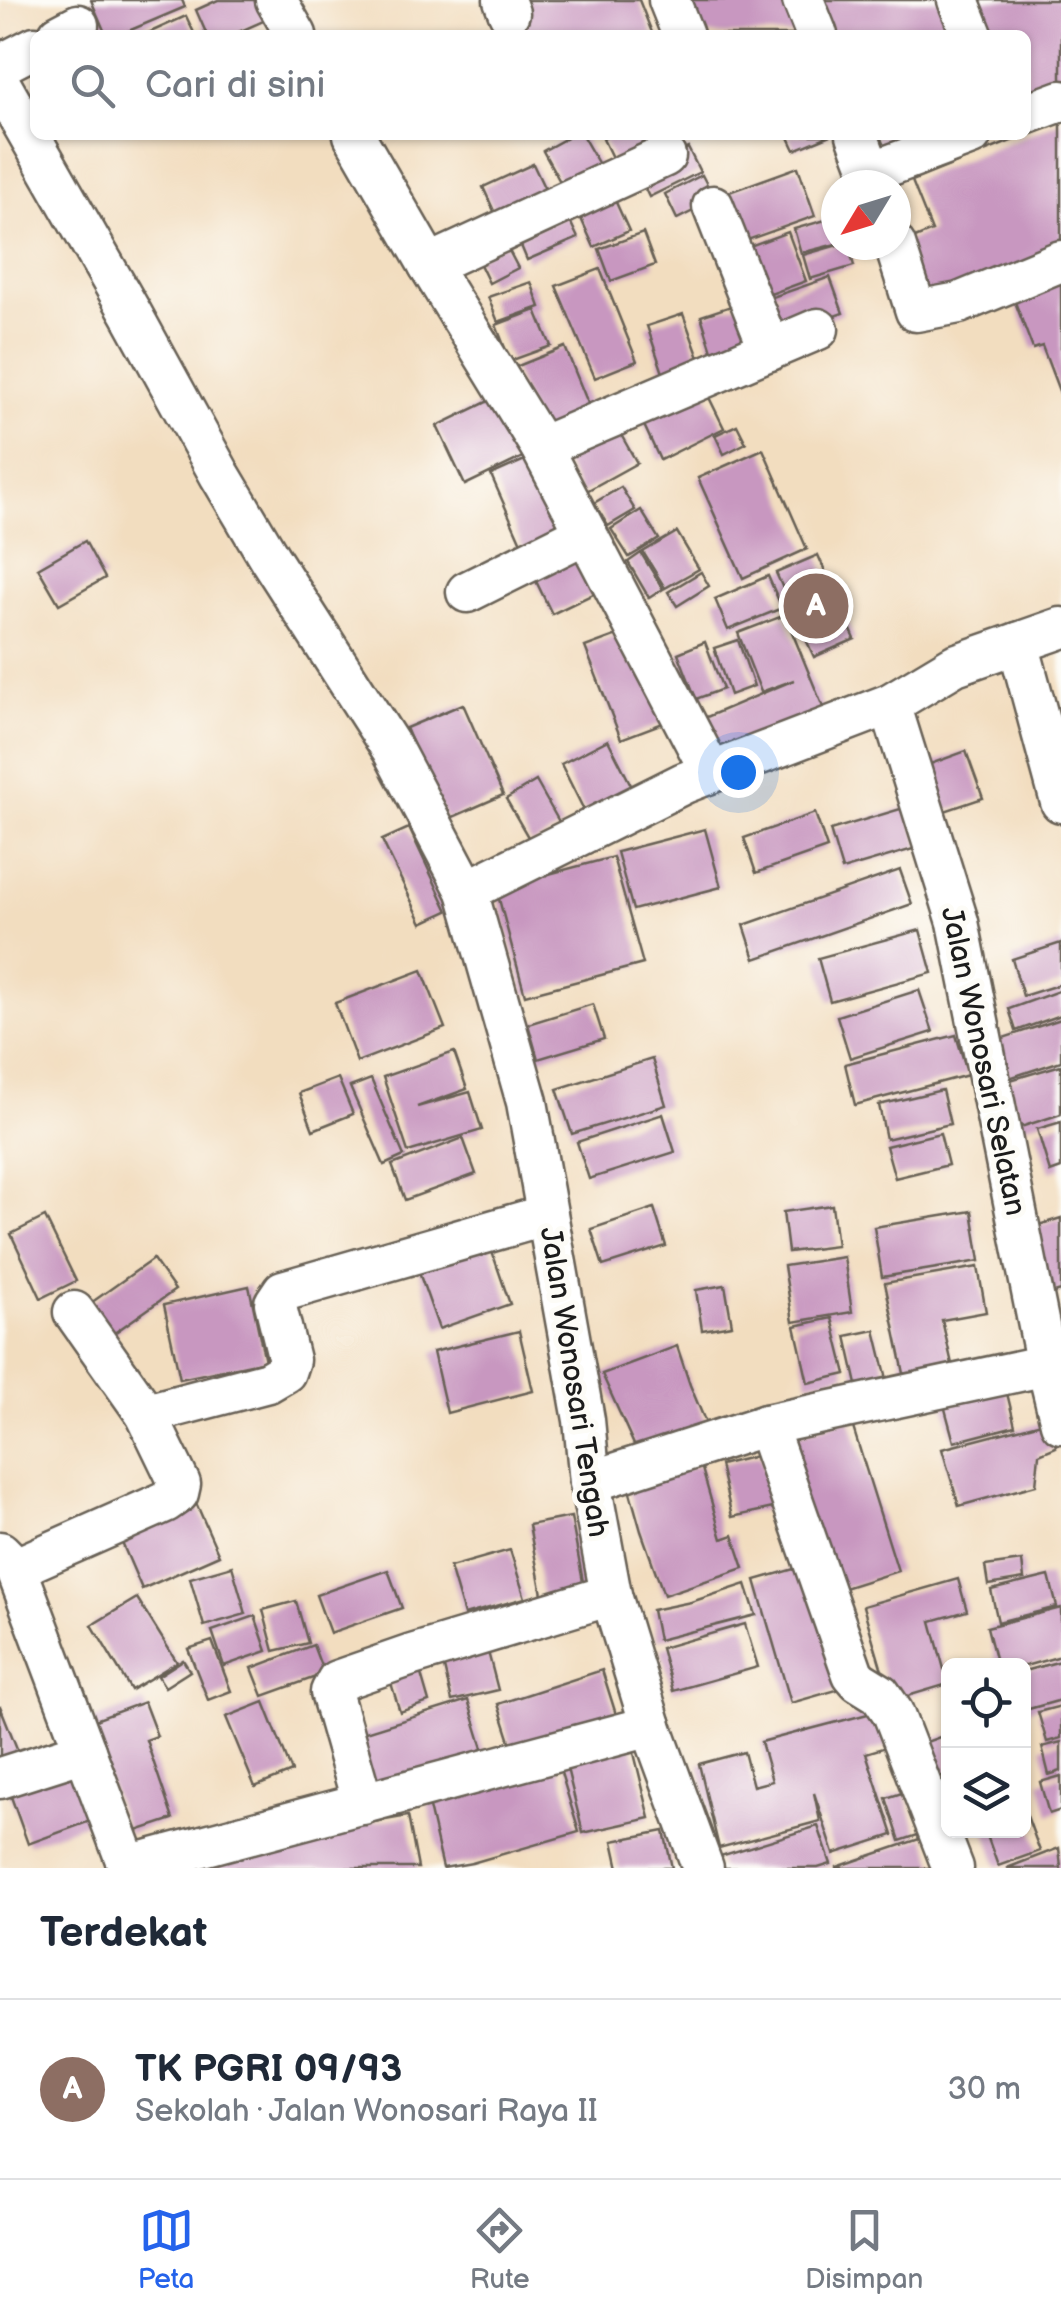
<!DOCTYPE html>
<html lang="id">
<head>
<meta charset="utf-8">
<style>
	:root { --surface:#fff; --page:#f2f2f3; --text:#1f2937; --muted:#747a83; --line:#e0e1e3; --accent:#2563eb }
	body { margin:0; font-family:"Balsamiq Sans",sans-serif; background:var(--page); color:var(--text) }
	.controls { position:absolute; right:30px; bottom:30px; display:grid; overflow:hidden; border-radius:15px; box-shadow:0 2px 8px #0004 }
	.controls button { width:90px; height:90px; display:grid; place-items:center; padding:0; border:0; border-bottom:2px solid var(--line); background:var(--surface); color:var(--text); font:50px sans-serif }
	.compass { position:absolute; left:821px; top:170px; width:90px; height:90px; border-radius:50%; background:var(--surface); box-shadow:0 2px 8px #0004; rotate:232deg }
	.you { position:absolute; left:738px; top:772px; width:35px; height:35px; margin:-25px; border:8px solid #fff; border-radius:50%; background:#1a73e8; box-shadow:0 0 0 15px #1a73e833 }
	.badge { display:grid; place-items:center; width:65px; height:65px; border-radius:50%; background:var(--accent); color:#fff; font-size:32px; font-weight:700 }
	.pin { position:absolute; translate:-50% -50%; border:5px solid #fff; box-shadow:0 2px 10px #0006 }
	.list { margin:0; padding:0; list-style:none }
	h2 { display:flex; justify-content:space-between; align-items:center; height:130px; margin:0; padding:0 40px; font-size:42px }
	h2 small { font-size:32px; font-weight:400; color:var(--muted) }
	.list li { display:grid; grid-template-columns:65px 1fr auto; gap:30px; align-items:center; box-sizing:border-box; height:180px; padding:0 40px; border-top:2px solid var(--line) }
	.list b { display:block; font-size:38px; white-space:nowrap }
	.list p { margin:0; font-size:32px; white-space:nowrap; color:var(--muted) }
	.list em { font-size:32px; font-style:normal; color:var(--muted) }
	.icon { flex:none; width:55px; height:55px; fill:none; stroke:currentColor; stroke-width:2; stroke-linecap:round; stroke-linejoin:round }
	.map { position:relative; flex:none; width:1061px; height:1868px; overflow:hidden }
	.search { position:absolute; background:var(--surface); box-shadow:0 2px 8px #0004; left:30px; right:30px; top:30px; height:110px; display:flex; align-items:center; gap:25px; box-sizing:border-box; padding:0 35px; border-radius:15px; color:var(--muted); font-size:38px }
	.sheet { height:310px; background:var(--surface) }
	nav { display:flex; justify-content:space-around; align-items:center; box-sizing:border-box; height:140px; border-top:2px solid var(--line); background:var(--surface); font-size:28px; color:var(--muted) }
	nav a { display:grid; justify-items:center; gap:5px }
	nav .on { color:var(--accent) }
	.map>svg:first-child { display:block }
	.building { fill:#c897c0 }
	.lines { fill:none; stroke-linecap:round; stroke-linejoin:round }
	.street-casing { stroke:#676055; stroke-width:45 }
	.street { stroke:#fff; stroke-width:40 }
	.labels { text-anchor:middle; stroke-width:10; stroke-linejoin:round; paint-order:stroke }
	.street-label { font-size:30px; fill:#1c1c1c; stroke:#fdfcf7 }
</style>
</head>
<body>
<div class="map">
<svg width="1061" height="1868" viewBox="0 0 1061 1868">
	<rect width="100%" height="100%" fill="#fdfcf7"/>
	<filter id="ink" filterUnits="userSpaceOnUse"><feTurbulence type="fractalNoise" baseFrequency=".01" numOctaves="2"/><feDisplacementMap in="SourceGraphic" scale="20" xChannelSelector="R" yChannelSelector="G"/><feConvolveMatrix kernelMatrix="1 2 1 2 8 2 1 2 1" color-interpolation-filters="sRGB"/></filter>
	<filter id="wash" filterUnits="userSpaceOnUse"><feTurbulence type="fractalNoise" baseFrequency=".0048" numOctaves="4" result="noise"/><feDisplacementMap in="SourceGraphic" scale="40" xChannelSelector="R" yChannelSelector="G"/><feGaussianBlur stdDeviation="2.25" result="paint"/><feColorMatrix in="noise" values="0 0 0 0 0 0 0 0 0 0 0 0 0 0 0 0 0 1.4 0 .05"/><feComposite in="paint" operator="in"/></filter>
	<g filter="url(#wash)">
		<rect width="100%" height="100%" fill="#f2ddbf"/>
		<g id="blocks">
			<g class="building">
				<path d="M 91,0 L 182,0 L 185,7 L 119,35 L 106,35 Z"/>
				<path d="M 218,0 L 259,0 L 268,19 L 232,35 L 207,35 L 196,10 Z"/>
				<path d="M 513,0 L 639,0 L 653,35 L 527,35 Z"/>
				<path d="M 676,0 L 790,0 L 805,35 L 691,35 Z"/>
				<path d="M 815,0 L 940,0 L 955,35 L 831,35 Z"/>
				<path d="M 981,0 L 1061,0 L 1061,85 L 1026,99 L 1026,35 L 982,35 L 970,5 Z"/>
				<path d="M 186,16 L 195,35 L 144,35 Z"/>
				<path d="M 1061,121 L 1061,251 L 927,304 L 903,243 L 932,231 L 912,181 Z"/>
				<path d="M 572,135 L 582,135 L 605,175 L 568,196 L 543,151 Z"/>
				<path d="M 611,135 L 648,135 L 658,157 L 620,174 L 603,139 Z"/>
				<path d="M 788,135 L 831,135 L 795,150 Z"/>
				<path d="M 874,135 L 945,135 L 885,161 Z"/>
				<path d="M 688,148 L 700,172 L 649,197 L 638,174 Z"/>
				<path d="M 533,164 L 550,200 L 500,224 L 483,187 Z"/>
				<path d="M 798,167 L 815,216 L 739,243 L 721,195 Z"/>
				<path d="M 702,175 L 715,200 L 677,219 L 665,194 Z"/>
				<path d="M 609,187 L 629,231 L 594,247 L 574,203 Z"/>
				<path d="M 567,215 L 578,238 L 527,260 L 517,236 Z"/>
				<path d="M 836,217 L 836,244 L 801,253 L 794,229 Z"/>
				<path d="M 788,232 L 806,281 L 757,299 L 739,250 Z"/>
				<path d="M 643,233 L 655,265 L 611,281 L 599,249 Z"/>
				<path d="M 505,243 L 518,268 L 489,283 L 477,258 Z"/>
				<path d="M 838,245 L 848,245 L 854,266 L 810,279 L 803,255 Z"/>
				<path d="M 600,269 L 637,361 L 595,378 L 556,286 Z"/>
				<path d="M 1061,269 L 1061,396 L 1042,346 L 1033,349 L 1010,289 Z"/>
				<path d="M 830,277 L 843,313 L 774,337 L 761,301 Z"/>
				<path d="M 531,282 L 540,307 L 498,322 L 488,297 Z"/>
				<path d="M 740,303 L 752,341 L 713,354 L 701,316 Z"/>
				<path d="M 536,310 L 551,346 L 510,361 L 496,325 Z"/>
				<path d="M 683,314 L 702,366 L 665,379 L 647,326 Z"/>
				<path d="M 565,347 L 592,413 L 539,434 L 513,368 Z"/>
				<path d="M 702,383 L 724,428 L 660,460 L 638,412 Z"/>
				<path d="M 499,396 L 527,455 L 465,485 L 437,426 Z"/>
				<path d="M 737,425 L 746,443 L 724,454 L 715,435 Z"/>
				<path d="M 616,426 L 637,463 L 581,494 L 561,456 Z"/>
				<path d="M 763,449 L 807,549 L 743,578 L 698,478 Z"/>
				<path d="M 536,455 L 571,534 L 526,554 L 491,475 Z"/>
				<path d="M 621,487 L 635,510 L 608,526 L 594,503 Z"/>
				<path d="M 641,510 L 659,539 L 629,557 L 611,529 Z"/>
				<path d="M 677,532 L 699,569 L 665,588 L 643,552 Z"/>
				<path d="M 85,541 L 105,578 L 59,604 L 38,568 Z"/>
				<path d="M 587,553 L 604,589 L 552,614 L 535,579 Z"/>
				<path d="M 641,553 L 663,589 L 649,598 L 628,562 Z"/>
				<path d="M 818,555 L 855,639 L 814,657 L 776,573 Z"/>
				<path d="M 701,572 L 709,586 L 677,606 L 668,592 Z"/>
				<path d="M 768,576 L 782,608 L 728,630 L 715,599 Z"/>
				<path d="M 785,615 L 825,712 L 718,756 L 702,719 L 794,680 L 761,692 L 738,633 Z"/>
				<path d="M 636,628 L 671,720 L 621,739 L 585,647 Z"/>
				<path d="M 738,640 L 754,686 L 730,695 L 714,648 Z"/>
				<path d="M 705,642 L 723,689 L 696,699 L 678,653 Z"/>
				<path d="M 463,704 L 503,795 L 446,820 L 406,728 Z"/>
				<path d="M 608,740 L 633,789 L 585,812 L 561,764 Z"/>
				<path d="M 966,751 L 983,798 L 939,813 L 922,767 Z"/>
				<path d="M 536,781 L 562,827 L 532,844 L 506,799 Z"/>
				<path d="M 907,807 L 920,847 L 842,870 L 830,830 Z"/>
				<path d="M 815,813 L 827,848 L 756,873 L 744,838 Z"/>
				<path d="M 409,828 L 448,911 L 422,923 L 382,840 Z"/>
				<path d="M 705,829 L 721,887 L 633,910 L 617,852 Z"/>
				<path d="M 613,857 L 643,964 L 525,995 L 496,888 Z"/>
				<path d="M 900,870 L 912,904 L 755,959 L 744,925 Z"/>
				<path d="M 920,930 L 932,973 L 830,1001 L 818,958 Z"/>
				<path d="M 1061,943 L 1061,984 L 1023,996 L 1012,959 Z"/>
				<path d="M 422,970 L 445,1028 L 357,1062 L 335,1003 Z"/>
				<path d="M 919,990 L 933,1032 L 850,1058 L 837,1016 Z"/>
				<path d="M 1061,990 L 1061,1015 L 1016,1031 L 1009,1009 Z"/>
				<path d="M 593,1004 L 604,1039 L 538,1059 L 528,1024 Z"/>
				<path d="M 1061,1019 L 1061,1061 L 1009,1078 L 997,1040 Z"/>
				<path d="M 956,1035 L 968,1075 L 855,1105 L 845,1064 Z"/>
				<path d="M 454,1052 L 467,1089 L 417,1107 L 470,1092 L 482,1130 L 408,1152 L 383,1077 Z"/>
				<path d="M 652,1059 L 666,1105 L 572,1134 L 557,1089 Z"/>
				<path d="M 1061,1065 L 1061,1114 L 1021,1127 L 1007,1081 Z"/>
				<path d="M 338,1078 L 353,1114 L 313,1130 L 299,1093 Z"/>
				<path d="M 371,1079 L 404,1156 L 384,1165 L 350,1087 Z"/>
				<path d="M 942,1090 L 950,1124 L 886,1139 L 879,1105 Z"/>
				<path d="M 663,1114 L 675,1152 L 589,1179 L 577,1142 Z"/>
				<path d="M 1061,1122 L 1061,1168 L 1050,1172 L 1037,1129 Z"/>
				<path d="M 940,1133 L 948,1165 L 895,1178 L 886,1146 Z"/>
				<path d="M 463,1138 L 476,1174 L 405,1200 L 392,1165 Z"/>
				<path d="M 832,1205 L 837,1246 L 788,1252 L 783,1212 Z"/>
				<path d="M 654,1208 L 666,1246 L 603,1266 L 591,1229 Z"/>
				<path d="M 972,1211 L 980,1261 L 882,1277 L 874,1227 Z"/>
				<path d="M 45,1217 L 76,1281 L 41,1298 L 11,1234 Z"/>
				<path d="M 1061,1218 L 1061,1291 L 1051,1294 L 1032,1227 Z"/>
				<path d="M 488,1240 L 510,1304 L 439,1329 L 416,1264 Z"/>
				<path d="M 844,1257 L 852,1312 L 793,1322 L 784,1266 Z"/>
				<path d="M 153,1259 L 175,1290 L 110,1336 L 88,1305 Z"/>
				<path d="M 978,1267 L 986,1312 L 942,1320 L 954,1373 L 906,1383 L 885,1283 Z"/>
				<path d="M 725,1285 L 732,1325 L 702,1330 L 696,1290 Z"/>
				<path d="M 249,1286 L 265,1361 L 180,1379 L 164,1305 Z"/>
				<path d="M 832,1318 L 846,1374 L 808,1383 L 795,1326 Z"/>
				<path d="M 875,1330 L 888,1383 L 858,1389 L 846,1336 Z"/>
				<path d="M 519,1331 L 533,1391 L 447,1413 L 433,1352 Z"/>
				<path d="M 677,1346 L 690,1385 L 708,1428 L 640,1458 L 602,1374 Z"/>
				<path d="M 1006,1389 L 1015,1426 L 954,1442 L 944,1405 Z"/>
				<path d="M 850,1418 L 898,1571 L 838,1590 L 777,1441 Z"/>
				<path d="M 1049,1421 L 1056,1447 L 1039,1454 L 1036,1485 L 959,1506 L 942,1449 Z"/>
				<path d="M 760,1455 L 773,1508 L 732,1517 L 720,1465 Z"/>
				<path d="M 701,1465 L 722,1539 L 733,1535 L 744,1568 L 664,1595 L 641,1531 L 628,1485 Z"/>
				<path d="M 193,1496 L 219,1555 L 142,1589 L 116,1529 Z"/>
				<path d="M 571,1517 L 586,1598 L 544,1605 L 529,1525 Z"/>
				<path d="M 510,1550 L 525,1598 L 464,1615 L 450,1567 Z"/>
				<path d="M 1022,1561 L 1024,1579 L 988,1585 L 985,1566 Z"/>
				<path d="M 808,1565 L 844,1688 L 791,1703 L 755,1580 Z"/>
				<path d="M 232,1566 L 246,1614 L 204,1626 L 190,1578 Z"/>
				<path d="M 388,1570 L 402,1608 L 330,1633 L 316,1595 Z"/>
				<path d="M 1049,1576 L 1057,1607 L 998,1622 L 991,1590 Z"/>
				<path d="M 958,1579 L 967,1611 L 931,1621 L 948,1684 L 891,1701 L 863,1606 Z"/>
				<path d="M 746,1584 L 756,1615 L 658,1640 L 652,1610 L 691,1602 Z"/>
				<path d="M 137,1598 L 177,1662 L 131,1690 L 92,1625 Z"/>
				<path d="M 296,1601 L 308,1643 L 274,1651 L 263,1610 Z"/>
				<path d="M 1061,1608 L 1061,1656 L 1025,1666 L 997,1666 L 987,1627 Z"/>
				<path d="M 255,1616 L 267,1651 L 224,1666 L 212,1631 Z"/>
				<path d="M 745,1624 L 758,1667 L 673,1691 L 661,1648 Z"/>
				<path d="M 212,1641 L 231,1691 L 208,1700 L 188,1649 Z"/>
				<path d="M 486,1644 L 498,1690 L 452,1701 L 441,1655 Z"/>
				<path d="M 313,1645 L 324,1674 L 263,1696 L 252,1668 Z"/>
				<path d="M 183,1660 L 190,1671 L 165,1687 L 158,1676 Z"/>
				<path d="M 1061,1661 L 1061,1700 L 1025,1710 L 1024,1671 Z"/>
				<path d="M 418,1664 L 429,1702 L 400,1712 L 388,1673 Z"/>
				<path d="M 602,1670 L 619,1724 L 515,1757 L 498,1704 Z"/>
				<path d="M 468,1700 L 486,1758 L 367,1796 L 349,1737 Z"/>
				<path d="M 144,1702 L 157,1736 L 146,1740 L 173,1819 L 128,1834 L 87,1723 Z"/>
				<path d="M 264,1702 L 292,1772 L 255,1787 L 226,1717 Z"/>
				<path d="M 0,1706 L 22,1761 L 0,1769 Z"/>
				<path d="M 1061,1706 L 1061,1738 L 1047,1742 L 1038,1712 Z"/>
				<path d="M 883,1710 L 893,1745 L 866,1753 L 893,1835 L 834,1854 L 814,1793 L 820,1821 L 719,1848 L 699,1764 L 744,1752 L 753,1786 L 772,1781 L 761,1742 Z"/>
				<path d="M 948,1734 L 948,1774 L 930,1780 L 918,1745 Z"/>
				<path d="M 1061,1742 L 1061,1771 L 1049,1775 L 1042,1747 Z"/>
				<path d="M 632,1745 L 650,1818 L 583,1833 L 565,1760 Z"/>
				<path d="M 559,1766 L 579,1832 L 472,1863 L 443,1868 L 428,1803 Z"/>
				<path d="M 74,1767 L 93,1820 L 28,1844 L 9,1791 Z"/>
				<path d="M 1061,1776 L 1061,1810 L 1049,1814 L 1040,1782 Z"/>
				<path d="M 905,1792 L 918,1835 L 900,1841 L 886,1798 Z"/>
				<path d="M 1024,1808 L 1040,1851 L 998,1866 L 985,1830 L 1024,1830 Z"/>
				<path d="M 408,1816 L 418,1868 L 172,1868 L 307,1834 Z"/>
				<path d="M 818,1826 L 831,1864 L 818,1868 L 721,1868 L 717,1857 Z"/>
				<path d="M 664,1831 L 672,1868 L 619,1868 L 613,1841 Z"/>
				<path d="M 925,1837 L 937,1868 L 837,1868 L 837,1867 Z"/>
				<path d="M 1059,1848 L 1061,1868 L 1007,1868 Z"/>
			</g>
		</g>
	</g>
	<g filter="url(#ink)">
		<use href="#blocks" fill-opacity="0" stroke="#676055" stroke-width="2.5"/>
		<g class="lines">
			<defs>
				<g id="street">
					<path d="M 276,0 L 296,35"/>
					<path d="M 504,0 L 509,13"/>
					<path d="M 669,0 L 683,35"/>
					<path d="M 803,0 L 817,35"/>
					<path d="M 958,0 L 972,35"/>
					<path d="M 59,35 L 78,25"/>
					<path d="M 0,65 L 35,47"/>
					<path d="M 0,84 L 131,313 L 220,475 L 270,559 L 392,749 L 467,891 L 527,1102 L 584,1420 L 590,1482 L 611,1595 L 651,1726 L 703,1868"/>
					<path d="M 1026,114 L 1061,101"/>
					<path d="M 354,135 L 429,265 L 541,447 L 711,772"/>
					<path d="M 857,135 L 876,185"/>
					<path d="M 872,172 L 971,135"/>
					<path d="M 713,206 L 770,350"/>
					<path d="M 895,245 L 916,311 L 959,303 L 1061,261"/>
					<path d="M 429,265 L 665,156"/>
					<path d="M 541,447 L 818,329"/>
					<path d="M 467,592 L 586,533"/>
					<path d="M 1018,643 L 1061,802"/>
					<path d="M 890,704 L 958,922 L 1047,1366 L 1061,1423"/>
					<path d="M 467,891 L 684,783 L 890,704 L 955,665 L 1061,628"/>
					<path d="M 146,1414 L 268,1382 L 285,1372 L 289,1360 L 275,1303 L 283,1291 L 547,1215"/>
					<path d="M 766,1425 L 853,1674 L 859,1681 L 880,1694 L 893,1713 L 953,1868"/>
					<path d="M 590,1482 L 766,1425 L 1061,1362"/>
					<path d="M 0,1552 L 16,1568 L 129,1868"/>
					<path d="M 16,1568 L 165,1502 L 178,1493 L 180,1484 L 146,1414 L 74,1312"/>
					<path d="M 0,1778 L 85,1751"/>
					<path d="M 363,1804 L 331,1692 L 337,1681 L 412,1655 L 611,1595"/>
					<path d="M 128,1866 L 651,1726"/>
				</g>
			</defs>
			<use href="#street" class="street-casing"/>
			<use href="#street" class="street"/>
		</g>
	</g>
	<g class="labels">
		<g class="street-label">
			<text transform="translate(984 1061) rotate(78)" y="10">Jalan Wonosari Selatan</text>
			<text transform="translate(575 1382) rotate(81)" y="10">Jalan Wonosari Tengah</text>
		</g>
	</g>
</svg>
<div class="controls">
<button><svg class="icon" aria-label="locate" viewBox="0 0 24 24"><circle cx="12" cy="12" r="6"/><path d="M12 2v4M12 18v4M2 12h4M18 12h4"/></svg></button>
<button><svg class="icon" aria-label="layers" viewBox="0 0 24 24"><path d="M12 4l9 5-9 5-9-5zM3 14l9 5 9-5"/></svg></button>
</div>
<svg class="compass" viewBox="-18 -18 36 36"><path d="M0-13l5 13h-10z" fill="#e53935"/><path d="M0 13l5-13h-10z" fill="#747a83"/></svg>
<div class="you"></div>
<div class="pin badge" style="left:816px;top:606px;background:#8d6e63">A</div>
<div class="search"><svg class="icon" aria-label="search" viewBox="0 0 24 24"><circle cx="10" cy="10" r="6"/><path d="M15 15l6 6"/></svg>Cari di sini</div>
</div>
<section class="sheet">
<h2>Terdekat<small></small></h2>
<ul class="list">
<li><span class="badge" style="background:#8d6e63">A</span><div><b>TK PGRI 09/93</b><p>Sekolah · Jalan Wonosari Raya II</p></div><em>30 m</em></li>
</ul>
</section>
<nav>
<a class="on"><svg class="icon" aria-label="map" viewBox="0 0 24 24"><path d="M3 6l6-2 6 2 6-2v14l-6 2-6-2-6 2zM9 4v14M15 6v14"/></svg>Peta</a>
<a><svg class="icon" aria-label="directions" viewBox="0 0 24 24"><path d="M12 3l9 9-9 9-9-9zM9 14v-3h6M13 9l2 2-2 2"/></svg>Rute</a>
<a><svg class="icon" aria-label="saved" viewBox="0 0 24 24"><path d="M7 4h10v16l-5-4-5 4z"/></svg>Disimpan</a>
</nav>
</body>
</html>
